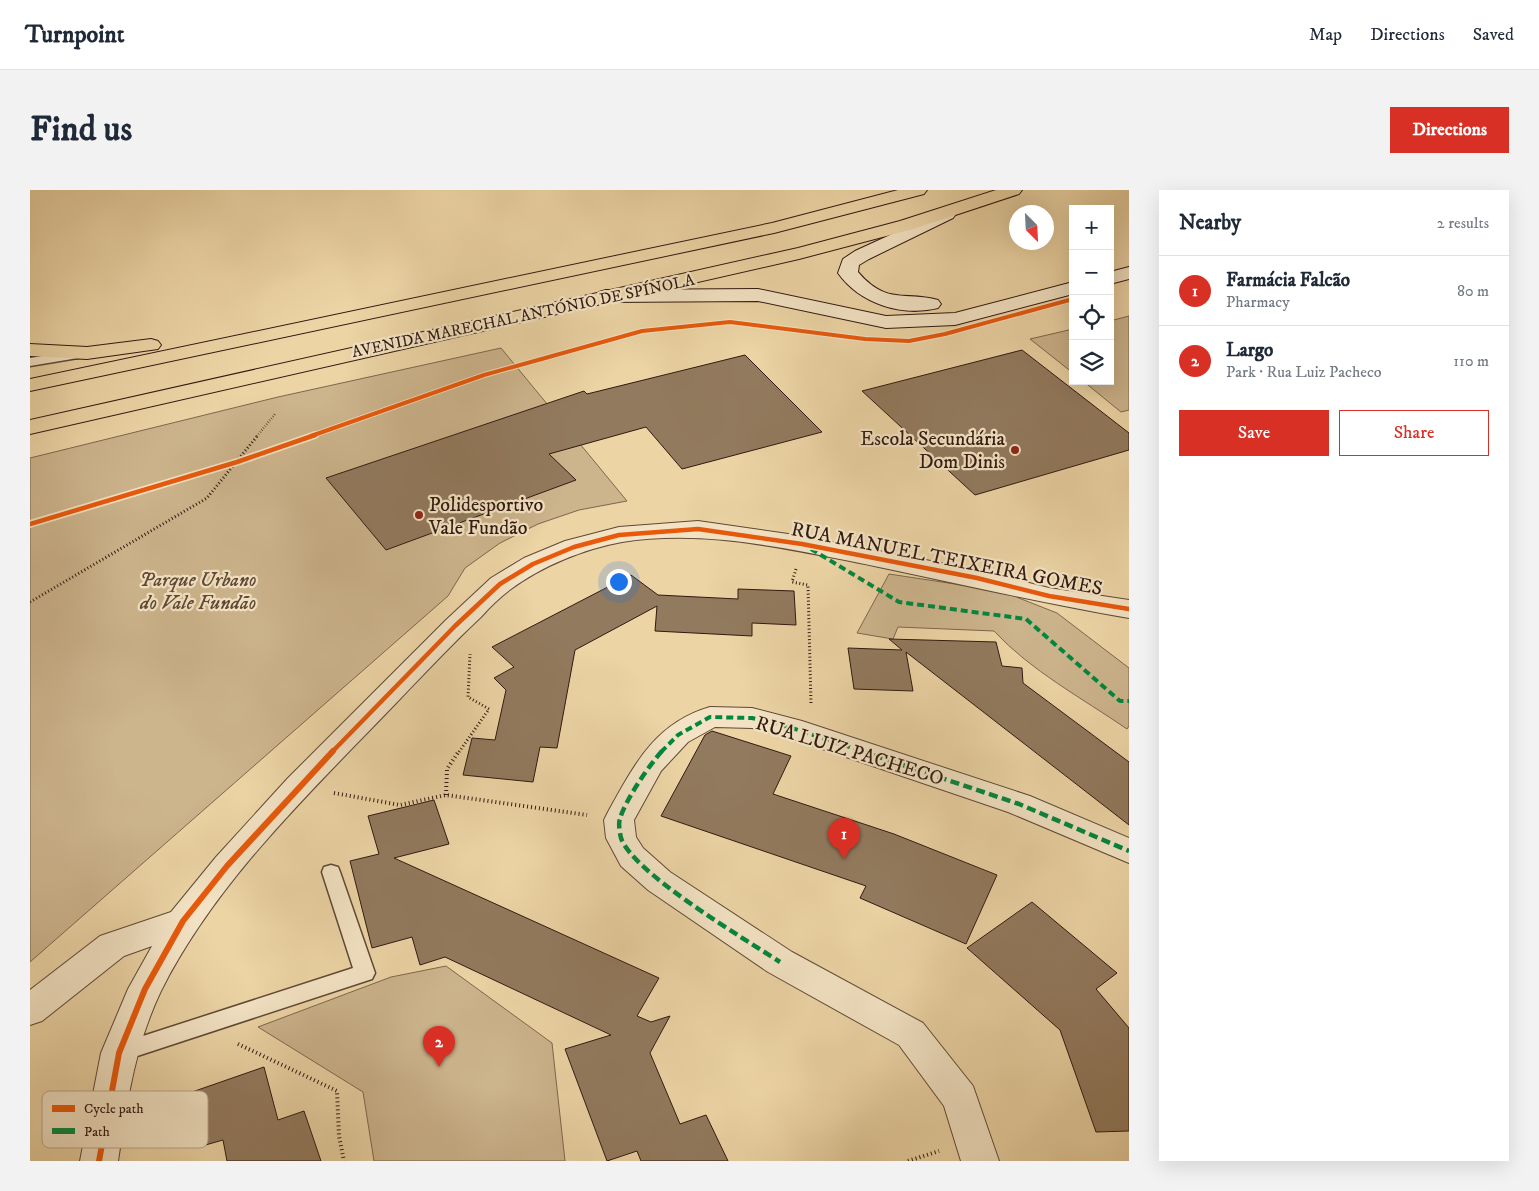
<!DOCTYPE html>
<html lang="en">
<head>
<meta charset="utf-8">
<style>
	:root { --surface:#fff; --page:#f2f2f3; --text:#1f2937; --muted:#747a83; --line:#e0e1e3; --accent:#d93025 }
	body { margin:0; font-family:"IM FELL DW Pica",serif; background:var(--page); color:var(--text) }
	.controls { position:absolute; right:15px; top:15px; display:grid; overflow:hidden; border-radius:0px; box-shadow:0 5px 20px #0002 }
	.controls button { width:45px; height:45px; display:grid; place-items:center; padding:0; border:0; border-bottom:1px solid var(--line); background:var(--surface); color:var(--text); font:25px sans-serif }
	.compass { position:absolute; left:979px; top:15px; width:45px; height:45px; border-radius:50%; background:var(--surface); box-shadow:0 5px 20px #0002; rotate:156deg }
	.you { position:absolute; left:588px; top:391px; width:18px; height:18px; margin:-12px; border:4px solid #fff; border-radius:50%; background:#1a73e8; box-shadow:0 0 0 8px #1a73e833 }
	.badge { display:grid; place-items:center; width:32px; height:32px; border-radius:50%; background:var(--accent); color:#fff; font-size:16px; font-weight:700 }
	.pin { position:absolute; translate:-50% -41px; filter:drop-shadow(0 1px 2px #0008) }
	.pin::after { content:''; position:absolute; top:26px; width:18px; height:15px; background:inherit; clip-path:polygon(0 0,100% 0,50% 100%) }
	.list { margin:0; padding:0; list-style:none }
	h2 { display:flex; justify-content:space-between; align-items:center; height:65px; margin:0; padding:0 20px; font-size:21px }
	h2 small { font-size:16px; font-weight:400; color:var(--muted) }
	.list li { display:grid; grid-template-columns:32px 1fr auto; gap:15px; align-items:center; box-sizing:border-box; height:70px; padding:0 20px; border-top:1px solid var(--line) }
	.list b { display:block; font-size:19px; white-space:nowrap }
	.list p { margin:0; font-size:16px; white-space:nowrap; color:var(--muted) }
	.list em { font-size:16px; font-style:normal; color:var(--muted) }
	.actions { display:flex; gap:10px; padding:15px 20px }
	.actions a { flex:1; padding:11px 0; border:1px solid var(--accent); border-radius:0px; text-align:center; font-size:18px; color:var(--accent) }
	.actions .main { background:var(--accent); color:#fff }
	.icon { flex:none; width:28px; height:28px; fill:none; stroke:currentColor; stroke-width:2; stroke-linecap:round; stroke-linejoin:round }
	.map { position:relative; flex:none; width:1099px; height:971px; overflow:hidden; border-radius:0px }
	header { display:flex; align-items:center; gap:30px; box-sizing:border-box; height:70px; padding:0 25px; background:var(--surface); border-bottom:1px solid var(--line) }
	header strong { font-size:24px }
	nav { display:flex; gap:28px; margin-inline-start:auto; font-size:18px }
	.intro { display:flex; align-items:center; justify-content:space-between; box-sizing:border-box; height:120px; padding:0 30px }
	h1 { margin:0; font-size:35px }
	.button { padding:12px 22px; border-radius:0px; background:var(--accent); color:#fff; font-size:18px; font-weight:700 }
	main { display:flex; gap:30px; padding:0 30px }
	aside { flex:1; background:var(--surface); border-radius:0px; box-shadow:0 5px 20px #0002 }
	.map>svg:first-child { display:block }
	.green { fill:#ccb48c; stroke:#7e664e }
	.building { fill:#927a5e; stroke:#301911 }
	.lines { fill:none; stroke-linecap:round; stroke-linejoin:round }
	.service-casing { stroke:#5f4836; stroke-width:3 }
	.minor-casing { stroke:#5f4836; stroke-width:2 }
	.secondary-casing { stroke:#301911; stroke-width:2 }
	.trunk-casing { stroke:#301911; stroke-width:2 }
	.path-far2 { stroke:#301911; stroke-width:2.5; stroke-dasharray:0.5 2; stroke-linecap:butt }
	.path-far1 { stroke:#301911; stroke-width:3; stroke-dasharray:1 2.5; stroke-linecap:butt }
	.path { stroke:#301911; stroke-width:4; stroke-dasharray:1 3; stroke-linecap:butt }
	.service { fill:#f3e3c4; fill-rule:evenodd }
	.minor { fill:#f3e3c4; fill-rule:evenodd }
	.secondary { fill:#f3e3c4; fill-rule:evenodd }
	.trunk { fill:#ecd4a5; fill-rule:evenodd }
	.quiet-far1 { stroke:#00873e; stroke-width:4; stroke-dasharray:7 4; stroke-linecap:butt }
	.quiet { stroke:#00873e; stroke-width:4.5; stroke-dasharray:9 4.5; stroke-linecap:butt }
	.cycleway-far2-casing { stroke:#f3e3c4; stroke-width:6 }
	.cycleway-far1-casing { stroke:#f3e3c4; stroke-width:8 }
	.cycleway-casing { stroke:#f3e3c4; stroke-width:9 }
	.cycleway-far2 { stroke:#e8590c; stroke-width:4 }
	.cycleway-far1 { stroke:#e8590c; stroke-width:4.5 }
	.cycleway { stroke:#e8590c; stroke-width:6 }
	.poi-dot { fill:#8f2418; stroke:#f3e3c4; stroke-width:2 }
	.labels { text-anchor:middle; stroke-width:4.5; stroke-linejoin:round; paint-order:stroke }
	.far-street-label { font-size:16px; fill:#301911; stroke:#f3e3c4 }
	.poi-label { font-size:20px; fill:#301911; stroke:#f3e3c4; text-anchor:end }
	.street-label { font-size:20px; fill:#301911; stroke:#f3e3c4 }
	.park-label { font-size:20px; font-style:italic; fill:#5f4836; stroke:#f3e3c4 }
	.key { fill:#f3e3c4; stroke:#b8a68e; stroke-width:1 }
	.key-label { font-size:14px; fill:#301911 }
</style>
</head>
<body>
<header>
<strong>Turnpoint</strong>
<nav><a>Map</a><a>Directions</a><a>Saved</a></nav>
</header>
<div class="intro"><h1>Find us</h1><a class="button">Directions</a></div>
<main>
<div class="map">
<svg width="1099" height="971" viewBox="0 0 1099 971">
	<rect width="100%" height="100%" fill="#ecd4a5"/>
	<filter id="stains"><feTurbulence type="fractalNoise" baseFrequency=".004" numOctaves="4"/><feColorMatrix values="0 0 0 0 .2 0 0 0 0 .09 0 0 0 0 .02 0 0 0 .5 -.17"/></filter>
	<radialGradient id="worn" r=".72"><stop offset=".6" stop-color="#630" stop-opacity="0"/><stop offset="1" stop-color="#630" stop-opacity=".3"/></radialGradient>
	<g class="green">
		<path d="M 1099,126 L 1099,220 L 1091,222 L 1053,191 L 1080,191 L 1080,131 Z"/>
		<path d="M 1043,139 L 1043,183 L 1000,149 Z"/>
		<path d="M 471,158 L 597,311 L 549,320 L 508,334 L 470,353 L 435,378 L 418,406 L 0,772 L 0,268 L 248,207 Z"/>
		<path d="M 859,384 L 971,401 L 1027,423 L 1099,478 L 1099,536 L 1097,539 C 1052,508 1001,481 964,441 L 868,437 L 863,449 L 827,443 Z"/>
		<path d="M 416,776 L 522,853 L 535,971 L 344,971 L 333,902 L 228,837 L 361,787 Z"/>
	</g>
	<g class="building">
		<path d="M 992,160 L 1099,243 L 1099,260 L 945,305 L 832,201 Z"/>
		<path d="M 715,165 L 792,242 L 652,279 L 616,237 L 519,264 L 546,290 L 356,360 L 296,288 L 554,201 L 557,204 Z"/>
		<path d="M 601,385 L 628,405 L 708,409 L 708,399 L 764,401 L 766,435 L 722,433 L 722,446 L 625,441 L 627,416 L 545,460 L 527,558 L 510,557 L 503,592 L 433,585 L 442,548 L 465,550 L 476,500 L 464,488 L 484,477 L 462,457 Z"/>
		<path d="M 859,449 L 966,452 L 972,476 L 992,478 L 993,493 L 1099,572 L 1099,635 L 876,462 L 883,501 L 824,499 L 818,458 L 872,460 Z"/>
		<path d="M 682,541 L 761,566 L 743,604 L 864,644 L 967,685 L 936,754 L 830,708 L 836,696 L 631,626 L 675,545 Z"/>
		<path d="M 404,610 L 419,654 L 364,668 L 629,788 L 607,826 L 621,832 L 640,826 L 620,863 L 650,934 L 676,925 L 698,971 L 611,971 L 607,961 L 577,971 L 535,859 L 581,845 L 415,767 L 390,775 L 382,747 L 342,758 L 320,671 L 349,664 L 338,626 Z"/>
		<path d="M 1002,712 L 1087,783 L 1066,799 L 1099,838 L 1099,941 L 1066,942 L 1030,840 L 937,758 Z"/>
		<path d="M 234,877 L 248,930 L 274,921 L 291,971 L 197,971 L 193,950 L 172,956 L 162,902 Z"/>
	</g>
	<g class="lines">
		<defs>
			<g id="service">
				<path d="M 50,160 L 56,164 L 54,167 L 0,176 L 0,168 Z"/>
				<path d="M 301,675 L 308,677 L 310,682 L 345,783 L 342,789 L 89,872 L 82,870 L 79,863 L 82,856 L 323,778 L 292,682 L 294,677 Z"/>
			</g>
			<g id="minor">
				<path d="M 668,331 L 772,346 L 947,380 L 1019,398 L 1099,410 L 1099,428 C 1005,412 913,390 820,371 C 745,356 669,340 592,352 C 554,359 512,376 481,399 C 470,407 460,417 451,427 C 423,453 397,481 370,509 C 285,598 187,689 131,801 C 105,855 97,912 88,971 L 50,971 L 71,863 L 98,799 L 122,756 L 94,766 L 12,831 L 0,835 L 0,800 L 70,746 L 141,722 L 186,667 L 258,588 L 416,430 L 461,388 L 494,368 L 535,351 L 589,337 Z"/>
				<path d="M 680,517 L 722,518 L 772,531 L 1000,606 L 1099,648 L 1099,673 L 978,622 L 757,547 L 722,538 L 685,537 L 658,552 L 631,581 L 604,630 L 606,647 L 613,658 L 640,682 L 762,762 L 893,833 L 943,896 L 969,971 L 931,971 L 914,916 L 869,855 L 738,782 L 618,700 L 591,676 L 576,648 L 574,630 L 578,622 C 604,575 625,533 680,517 Z"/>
			</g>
			<g id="secondary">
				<path d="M 917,19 L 923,20 L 926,24 L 923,28 L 839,69 L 829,75 L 828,82 C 856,115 874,101 908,110 L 911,114 L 908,118 C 872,127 830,114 808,83 L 813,69 L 825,61 Z"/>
				<path d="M 1099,77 L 1099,89 L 1080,94 L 1080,82 Z"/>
				<path d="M 1043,92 L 1043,104 L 925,135 L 856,138 L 728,111 L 576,112 L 569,110 L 566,106 L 569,102 L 576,100 L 728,99 L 856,126 L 925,123 Z"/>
			</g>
			<g id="trunk">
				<path d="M 868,0 L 897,0 L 894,4 L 744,43 L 0,201 L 0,189 L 742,33 Z"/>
				<path d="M 966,0 L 992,0 L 989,4 L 883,39 L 769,69 L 0,244 L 0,230 L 768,58 L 870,31 Z"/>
				<path d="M 121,149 L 128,151 L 131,155 L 128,159 L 57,169 L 0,166 L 0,154 L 57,157 Z"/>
			</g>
		</defs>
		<use href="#service" class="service-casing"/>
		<use href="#minor" class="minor-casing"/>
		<use href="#secondary" class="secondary-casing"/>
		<use href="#trunk" class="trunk-casing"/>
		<path class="path-far2" d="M 227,246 L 245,224"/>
		<g class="path-far1">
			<path d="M 766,379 L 762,392 L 778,395 L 781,514"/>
			<path d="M 0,412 L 177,308 L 228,245"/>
			<path d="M 429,562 L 459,519 L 438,507 L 440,464"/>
		</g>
		<g class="path">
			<path d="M 304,603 L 370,615 L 416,605 L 557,625"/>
			<path d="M 416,605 L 417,579 L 429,561"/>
			<path d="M 208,854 L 307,901 L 309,946 L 314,971"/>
			<path d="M 878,971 L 909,961"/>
		</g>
		<use href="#service" class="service"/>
		<use href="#minor" class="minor"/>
		<use href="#secondary" class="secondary"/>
		<use href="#trunk" class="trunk"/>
		<g class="quiet-far1">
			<path d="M 781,359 L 869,412 L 996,429 L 1090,511 L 1099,511"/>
			<path d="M 631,562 L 648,545 L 680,527 L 722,528 L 762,538 L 835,562"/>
		</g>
		<g class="quiet">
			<path d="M 632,561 C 620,574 594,612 590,629 C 588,633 590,644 591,648 C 603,683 715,749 750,772"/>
			<path d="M 831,561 L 989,614 L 1099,661"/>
		</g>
		<defs>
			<path id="cycleway-far2" d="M 281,246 L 454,185 L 612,141 L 700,132 L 835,149 L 879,151 L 915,144 L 1043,109"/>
			<g id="cycleway-far1">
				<path d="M 0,334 L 207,272 L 285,245"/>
				<path d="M 302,562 L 425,436 L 470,394 L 503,374 L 544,357 L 589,345 L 668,339 L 772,354 L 947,388 L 1019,406 L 1099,419"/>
			</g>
			<path id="cycleway" d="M 69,971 L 89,863 L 115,799 L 153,731 L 197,676 L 303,561"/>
		</defs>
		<use href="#cycleway-far2" class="cycleway-far2-casing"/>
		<use href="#cycleway-far1" class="cycleway-far1-casing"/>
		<use href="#cycleway" class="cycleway-casing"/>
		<use href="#cycleway-far2" class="cycleway-far2"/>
		<use href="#cycleway-far1" class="cycleway-far1"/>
		<use href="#cycleway" class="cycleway"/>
	</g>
	<g class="poi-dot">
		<circle cx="985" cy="260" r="5"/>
		<circle cx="389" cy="325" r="5"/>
	</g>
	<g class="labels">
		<g class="far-street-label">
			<text transform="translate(493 125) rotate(-12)" y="6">AVENIDA MARECHAL ANTÓNIO DE SPÍNOLA</text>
		</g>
		<g class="poi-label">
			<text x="975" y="255">Escola Secundária<tspan x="975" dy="23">Dom Dinis</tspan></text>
			<text x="399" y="321" text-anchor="start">Polidesportivo<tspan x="399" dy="23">Vale Fundão</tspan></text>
		</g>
		<g class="street-label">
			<text transform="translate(917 368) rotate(11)" y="7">RUA MANUEL TEIXEIRA GOMES</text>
			<text transform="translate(820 560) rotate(17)" y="7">RUA LUIZ PACHECO</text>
		</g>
		<g class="park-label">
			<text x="168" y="396">Parque Urbano<tspan x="168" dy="23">do Vale Fundão</tspan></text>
		</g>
	</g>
	<rect x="12" y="901" width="166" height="57" rx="8" class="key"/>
	<rect x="22" y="915" width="23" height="7" fill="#e8590c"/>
	<rect x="22" y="938" width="23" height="6" fill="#00873e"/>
	<g class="key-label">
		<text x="54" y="923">Cycle path</text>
		<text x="54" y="946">Path</text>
	</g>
	<rect width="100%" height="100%" filter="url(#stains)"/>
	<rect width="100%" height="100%" fill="url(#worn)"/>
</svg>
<div class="controls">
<button>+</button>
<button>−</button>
<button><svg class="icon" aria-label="locate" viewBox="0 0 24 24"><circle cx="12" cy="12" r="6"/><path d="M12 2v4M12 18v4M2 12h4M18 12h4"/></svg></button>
<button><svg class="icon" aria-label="layers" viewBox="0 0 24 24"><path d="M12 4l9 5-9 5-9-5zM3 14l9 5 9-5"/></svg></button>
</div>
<svg class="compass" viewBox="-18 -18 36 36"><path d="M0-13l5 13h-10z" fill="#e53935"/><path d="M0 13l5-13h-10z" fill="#747a83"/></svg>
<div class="you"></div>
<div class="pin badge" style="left:814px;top:669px">1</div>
<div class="pin badge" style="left:409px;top:877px">2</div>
</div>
<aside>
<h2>Nearby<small>2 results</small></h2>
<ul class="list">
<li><span class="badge">1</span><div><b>Farmácia Falcão</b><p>Pharmacy</p></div><em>80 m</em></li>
<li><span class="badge">2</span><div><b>Largo</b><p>Park · Rua Luiz Pacheco</p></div><em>110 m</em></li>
</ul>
<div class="actions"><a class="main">Save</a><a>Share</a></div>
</aside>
</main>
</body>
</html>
